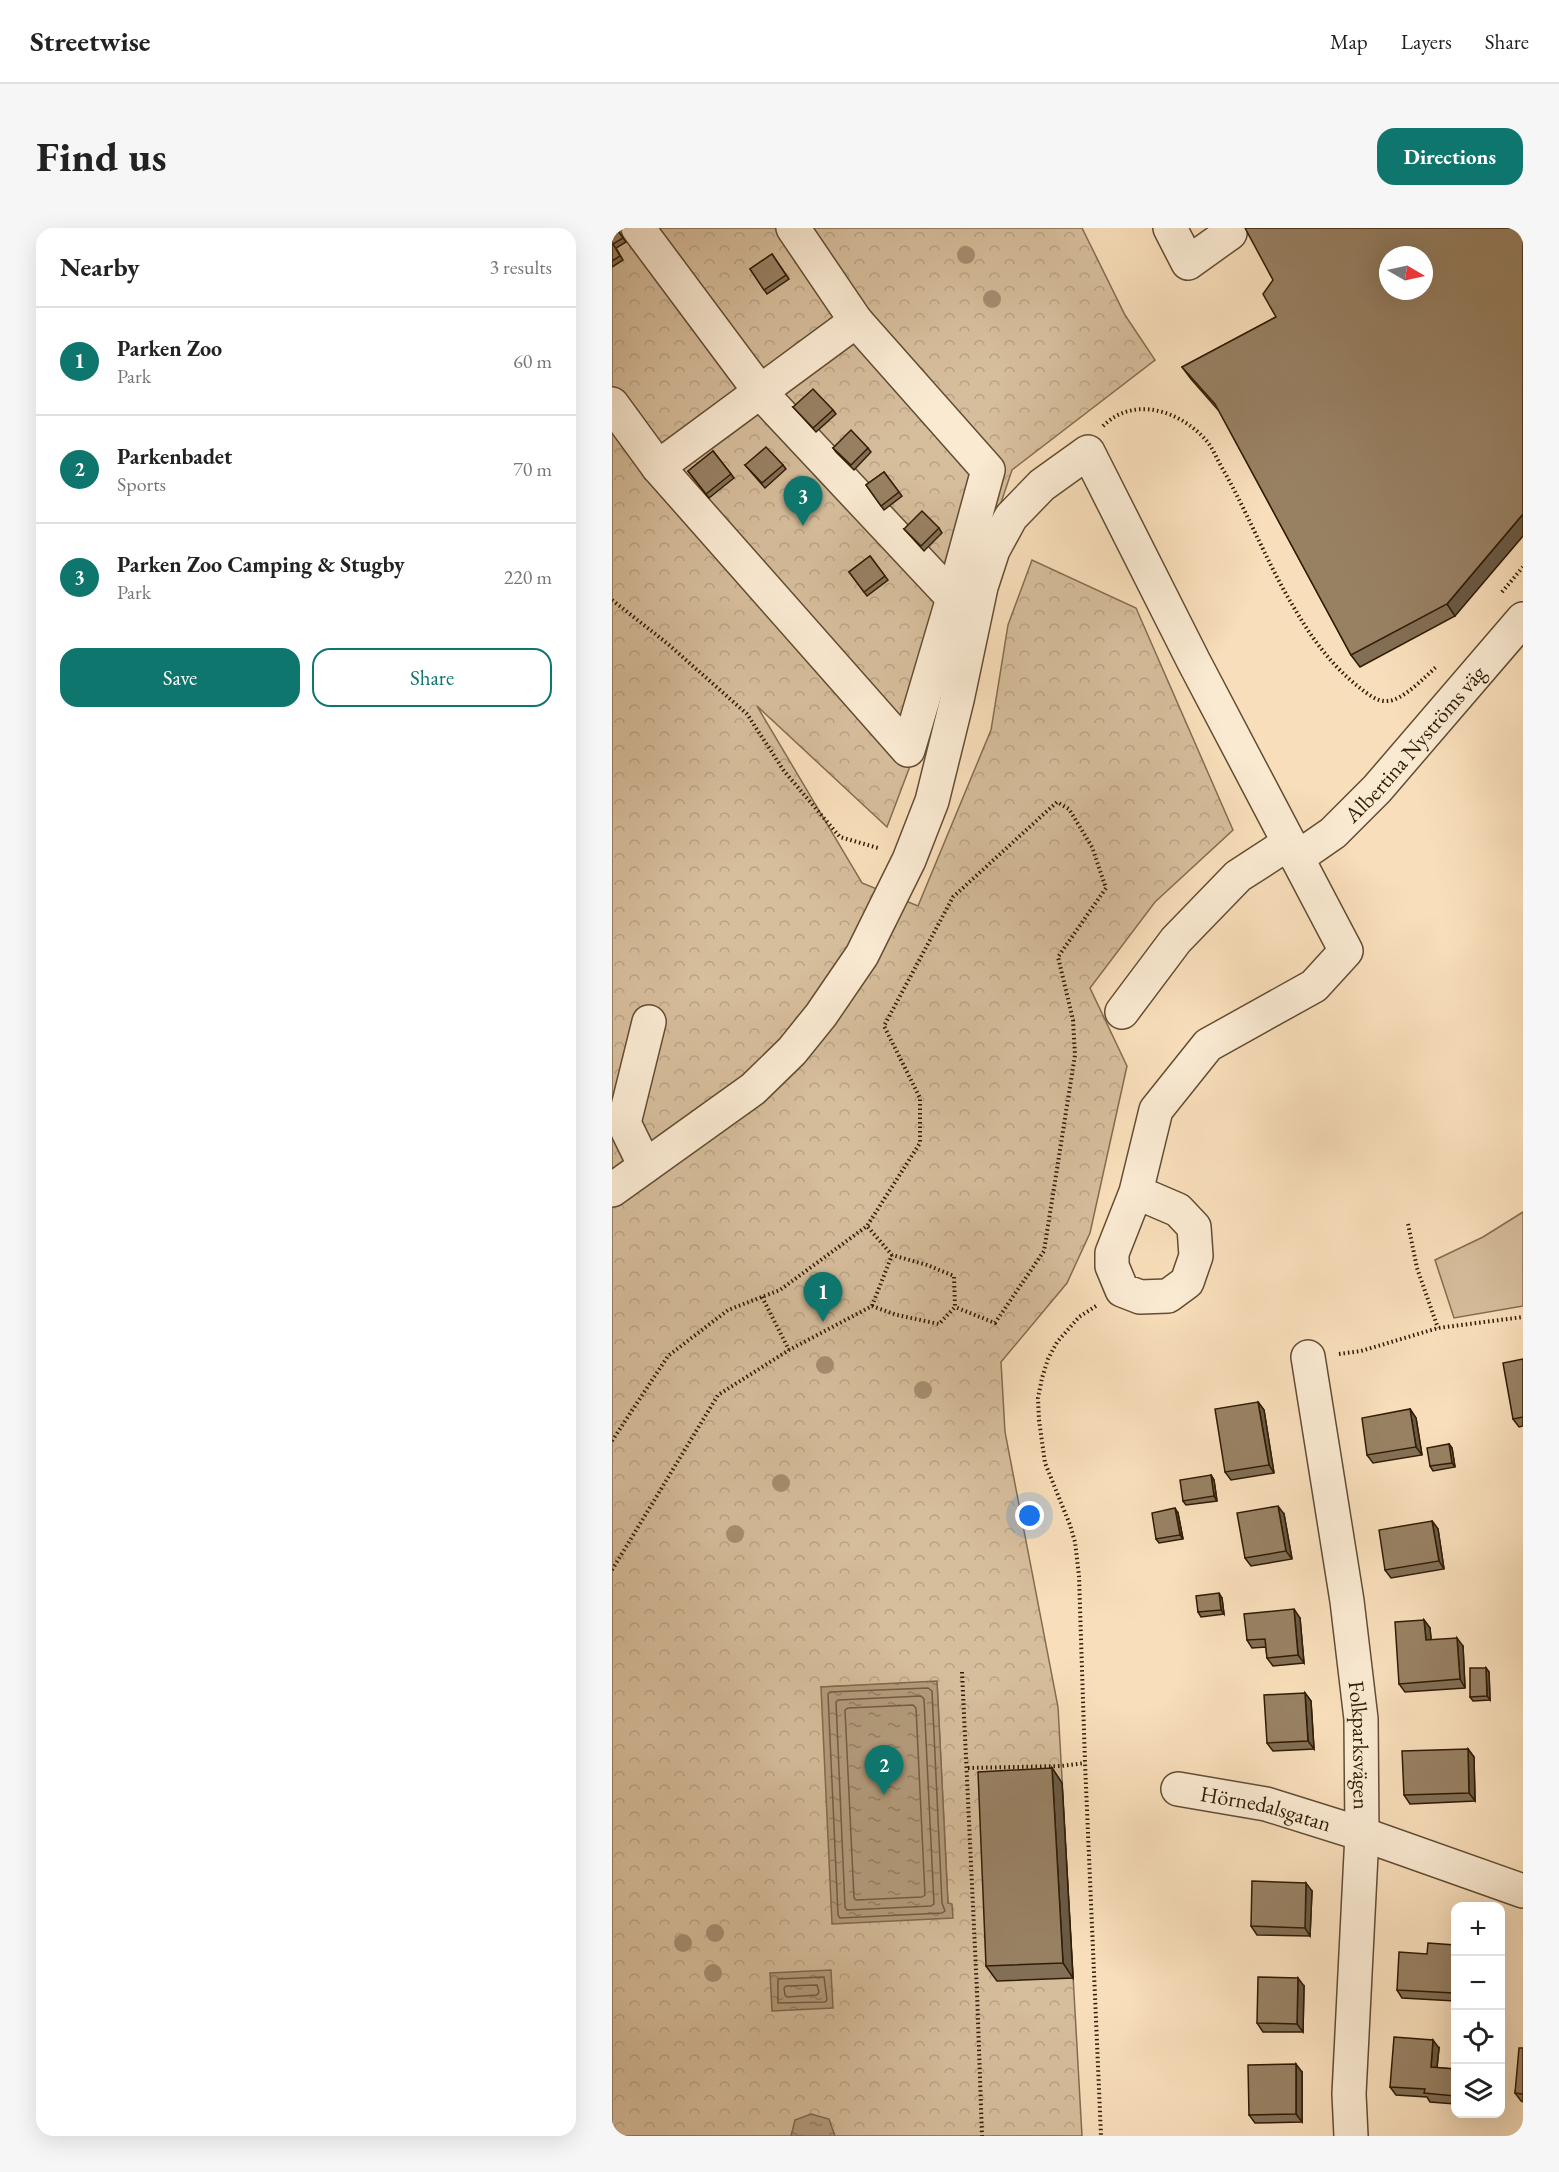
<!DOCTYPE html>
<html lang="en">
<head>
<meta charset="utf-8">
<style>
	:root { --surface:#fff; --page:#f6f6f6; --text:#222; --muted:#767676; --line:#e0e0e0; --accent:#0f766e }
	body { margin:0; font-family:"EB Garamond",serif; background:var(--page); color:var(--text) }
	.controls { position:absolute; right:18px; bottom:18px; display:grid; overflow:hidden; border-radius:12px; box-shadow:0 6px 24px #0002 }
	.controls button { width:54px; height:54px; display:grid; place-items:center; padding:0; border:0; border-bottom:2px solid var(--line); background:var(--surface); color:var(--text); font:30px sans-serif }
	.compass { position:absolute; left:767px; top:18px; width:54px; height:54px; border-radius:50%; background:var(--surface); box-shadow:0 6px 24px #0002; rotate:99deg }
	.you { position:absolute; left:418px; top:1288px; width:21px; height:21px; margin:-15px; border:4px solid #fff; border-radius:50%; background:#1a73e8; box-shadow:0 0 0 9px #1a73e833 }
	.badge { display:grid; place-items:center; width:39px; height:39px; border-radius:50%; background:var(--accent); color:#fff; font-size:20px; font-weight:700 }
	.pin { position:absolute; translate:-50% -50px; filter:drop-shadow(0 2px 3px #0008) }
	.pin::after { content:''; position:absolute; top:32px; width:21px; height:18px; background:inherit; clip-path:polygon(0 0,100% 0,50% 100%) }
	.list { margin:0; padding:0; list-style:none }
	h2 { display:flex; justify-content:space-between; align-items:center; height:78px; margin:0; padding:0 24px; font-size:26px }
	h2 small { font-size:20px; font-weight:400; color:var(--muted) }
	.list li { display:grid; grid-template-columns:39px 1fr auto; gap:18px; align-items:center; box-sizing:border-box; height:108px; padding:0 24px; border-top:2px solid var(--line) }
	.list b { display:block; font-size:22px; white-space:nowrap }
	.list p { margin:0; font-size:20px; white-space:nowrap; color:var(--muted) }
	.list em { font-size:20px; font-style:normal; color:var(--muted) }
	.actions { display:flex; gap:12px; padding:18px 24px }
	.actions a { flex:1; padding:14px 0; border:2px solid var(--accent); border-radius:18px; text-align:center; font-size:21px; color:var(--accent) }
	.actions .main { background:var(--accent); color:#fff }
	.icon { flex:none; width:33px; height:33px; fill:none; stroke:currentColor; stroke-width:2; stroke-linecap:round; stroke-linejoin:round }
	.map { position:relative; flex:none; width:911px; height:1908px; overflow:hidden; border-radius:18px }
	header { display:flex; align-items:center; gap:36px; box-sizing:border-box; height:84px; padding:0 30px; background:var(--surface); border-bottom:2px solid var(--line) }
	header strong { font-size:28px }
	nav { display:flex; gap:33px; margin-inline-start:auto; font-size:21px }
	.intro { display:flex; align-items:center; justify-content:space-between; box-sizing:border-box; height:144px; padding:0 36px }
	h1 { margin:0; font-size:42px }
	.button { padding:15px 27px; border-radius:18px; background:var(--accent); color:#fff; font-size:21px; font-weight:700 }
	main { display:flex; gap:36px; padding:0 36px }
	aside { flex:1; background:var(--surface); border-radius:18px; box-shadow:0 6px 24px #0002 }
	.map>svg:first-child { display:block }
	.grass { fill:#d6bd9b; stroke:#836d50; stroke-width:1.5 }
	.forest { fill:url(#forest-crowns); stroke:#836d50; stroke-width:1.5; fill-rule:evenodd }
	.water { fill:url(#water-ripples); stroke:#7f694c; stroke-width:1.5 }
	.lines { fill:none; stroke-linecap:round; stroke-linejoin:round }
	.shore { stroke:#725c40; stroke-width:1.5 }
	.minor-casing { stroke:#624d32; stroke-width:36 }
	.path { stroke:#301d05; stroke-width:4; stroke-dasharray:1.5 3; stroke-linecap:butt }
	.minor { stroke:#faead2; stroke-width:33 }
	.tree { fill:#a68e6f }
	.wall { fill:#836f55; stroke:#301d05; stroke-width:1.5 }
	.shaded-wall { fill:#6a5a45; stroke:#301d05; stroke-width:1.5 }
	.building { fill:#988163; stroke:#301d05; stroke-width:1.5; fill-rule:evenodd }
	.labels { text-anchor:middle; stroke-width:4.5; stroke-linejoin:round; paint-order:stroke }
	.street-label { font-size:22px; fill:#301d05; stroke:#faead2 }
</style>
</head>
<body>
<header>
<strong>Streetwise</strong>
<nav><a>Map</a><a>Layers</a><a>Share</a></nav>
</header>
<div class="intro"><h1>Find us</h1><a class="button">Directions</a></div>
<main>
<aside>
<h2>Nearby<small>3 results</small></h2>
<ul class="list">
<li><span class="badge">1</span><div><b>Parken Zoo</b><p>Park</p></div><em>60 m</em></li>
<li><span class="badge">2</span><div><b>Parkenbadet</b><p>Sports</p></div><em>70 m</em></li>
<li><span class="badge">3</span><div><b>Parken Zoo Camping &amp; Stugby</b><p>Park</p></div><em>220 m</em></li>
</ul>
<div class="actions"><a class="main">Save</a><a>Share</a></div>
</aside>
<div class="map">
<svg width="911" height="1908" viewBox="0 0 911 1908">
	<defs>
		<pattern id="forest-crowns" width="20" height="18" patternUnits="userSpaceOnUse" patternTransform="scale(1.5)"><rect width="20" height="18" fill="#d6bd9b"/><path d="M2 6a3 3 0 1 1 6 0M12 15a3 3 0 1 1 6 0" fill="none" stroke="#b8a284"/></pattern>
		<pattern id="water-ripples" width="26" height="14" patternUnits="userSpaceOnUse" patternTransform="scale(1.5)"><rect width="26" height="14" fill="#b49c7c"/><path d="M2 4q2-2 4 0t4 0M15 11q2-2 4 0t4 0" fill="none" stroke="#937f64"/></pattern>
	</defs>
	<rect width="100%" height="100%" fill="#f8deba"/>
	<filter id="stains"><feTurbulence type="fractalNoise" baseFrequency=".00333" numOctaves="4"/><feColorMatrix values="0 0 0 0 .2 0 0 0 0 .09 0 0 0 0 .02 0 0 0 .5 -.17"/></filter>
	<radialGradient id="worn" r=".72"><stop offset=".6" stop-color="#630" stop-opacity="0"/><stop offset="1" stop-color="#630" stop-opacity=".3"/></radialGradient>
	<path class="grass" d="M 911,984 L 911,1078 L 842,1090 L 823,1032 L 871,1009 Z"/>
	<path class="forest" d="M 0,0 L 470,0 L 513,87 L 543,132 L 400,242 L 320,480 L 275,599 L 145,478 L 250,655 L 306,678 L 379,502 L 396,397 L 420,332 L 524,380 L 621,602 L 543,674 L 478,760 L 515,838 L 478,1005 L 455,1055 L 389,1134 L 393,1204 L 446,1479 L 470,1908 L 0,1908 ZM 325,1454 L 336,1676 L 209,1459 Z"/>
	<g class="water">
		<path d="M 325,1453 L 336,1675 L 340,1676 L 341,1690 L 220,1696 L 209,1459 Z"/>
		<path d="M 219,1742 L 221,1780 L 160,1783 L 158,1745 Z"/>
		<path d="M 199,1886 L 217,1891 L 223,1908 L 179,1908 L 183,1892 Z"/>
	</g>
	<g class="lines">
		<g class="shore">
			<path d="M 316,1460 L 320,1463 L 330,1675 L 333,1683 L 330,1685 L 228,1690 L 226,1687 L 216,1466 L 218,1464 Z"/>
			<path d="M 309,1468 L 312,1471 L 322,1676 L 319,1678 L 235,1682 L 233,1679 L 224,1474 L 226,1472 Z"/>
			<path d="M 301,1477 L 304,1480 L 313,1667 L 310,1669 L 244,1672 L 242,1670 L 233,1482 L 236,1480 Z"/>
			<path d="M 212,1749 L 215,1772 L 213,1774 L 166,1775 L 166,1751 Z"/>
			<path d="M 205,1757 L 207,1764 L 205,1767 L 175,1769 L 173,1767 L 172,1760 L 174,1758 Z"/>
		</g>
		<defs>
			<g id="minor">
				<path d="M 558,0 L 576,35 L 618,5"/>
				<path d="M 244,93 L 376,242 L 341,370"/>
				<path d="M 0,176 L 46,239 L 296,522 L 341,370 L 149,165 L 26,0"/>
				<path d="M 46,239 L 244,93 L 181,0"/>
				<path id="s1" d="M 685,630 L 721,605 L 765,561 L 911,391"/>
				<path d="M 510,784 L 564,712 L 626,648 L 677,615"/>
				<path d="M 33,938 L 12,895 L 37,794"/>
				<path d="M 0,962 L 141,861 L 180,823 L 209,787 L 250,727 L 297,632 L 320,573 L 345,472 L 369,359 L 381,322 L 399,289 L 430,257 L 476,224 L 582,434 L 734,723 L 702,758 L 596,817 L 544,882 L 524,964 L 500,1025 L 500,1038 L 510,1062 L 528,1069 L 556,1068 L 575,1054 L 584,1028 L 582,999 L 566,982 L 524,964"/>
				<path id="s2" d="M 696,1129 L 735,1373 L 749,1491 L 750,1606 L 737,1866 L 739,1908"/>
				<path id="s3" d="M 566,1561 L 654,1576 L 750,1606 L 911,1663"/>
			</g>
		</defs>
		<use href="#minor" class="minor-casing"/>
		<g class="path">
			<path d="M 491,198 C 521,168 566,182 592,210 C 601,219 606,234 613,245 C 638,290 657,339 684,383 C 701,412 721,439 748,460 C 756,466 765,474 776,473 C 791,472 813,449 824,439"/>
			<path d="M 890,364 L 911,339"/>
			<path d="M 0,372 L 56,416 L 135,486 L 172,543 L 228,609 L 266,620"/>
			<path d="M 796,996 L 805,1040 L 826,1100"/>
			<path d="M 150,1069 L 177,1122"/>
			<path d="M 260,1078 L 280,1027"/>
			<path d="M 484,1078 L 467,1089 L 445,1114 L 436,1131 L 430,1150 L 426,1170 L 427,1192 L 433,1235 L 458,1297 L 463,1314 L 467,1348 L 473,1535 L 489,1908"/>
			<path d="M 727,1126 L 749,1123 L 826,1100 L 911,1089"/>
			<path d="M 0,1213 L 56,1128 L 116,1082 L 168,1062 L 255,998 L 308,915 L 308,870 L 272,798 L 341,669 L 445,574 L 457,581 L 480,619 L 494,660 L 446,729 L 461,792 L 463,827 L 432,1023 L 383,1095 L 343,1079"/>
			<path d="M 0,1342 L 106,1167 L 177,1122 L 260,1078 L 285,1087 L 327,1096 L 343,1079 L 342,1048 L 315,1037 L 280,1027 L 255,998"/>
			<path d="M 350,1444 L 365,1764 L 370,1908"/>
			<path d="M 356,1540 L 449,1538 L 473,1535"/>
		</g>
		<use href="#minor" class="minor"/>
	</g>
	<g class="tree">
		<circle cx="354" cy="27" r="9"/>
		<circle cx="380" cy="71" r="9"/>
		<circle cx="213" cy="1137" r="9"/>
		<circle cx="311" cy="1162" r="9"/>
		<circle cx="169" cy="1255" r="9"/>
		<circle cx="123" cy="1306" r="9"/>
		<circle cx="103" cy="1705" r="9"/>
		<circle cx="71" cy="1715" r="9"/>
		<circle cx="101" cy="1745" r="9"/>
	</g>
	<g class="wall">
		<path d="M 0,0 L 4,0 L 14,14 L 4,20 L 11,32 L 0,39 Z"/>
		<path d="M 160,26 L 177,51 L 155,66 L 138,41 Z"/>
		<path d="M 661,52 L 843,388 L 748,439 L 739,427 L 607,183 L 579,151 L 570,139 L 664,89 Z"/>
		<path d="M 181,179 L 221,182 L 224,186 L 204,204 Z"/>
		<path d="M 221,220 L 256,220 L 259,224 L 242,242 L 224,224 Z"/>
		<path d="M 101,223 L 122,250 L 97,270 L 76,243 Z"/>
		<path d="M 133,237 L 171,237 L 174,241 L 153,260 Z"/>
		<path d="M 272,244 L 290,268 L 272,282 L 254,257 Z"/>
		<path d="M 327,300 L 330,305 L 312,323 L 292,301 Z"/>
		<path d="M 258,328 L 276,352 L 255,368 L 237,344 Z"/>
		<path d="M 911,1131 L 911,1198 L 907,1199 L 901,1191 Z"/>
		<path d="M 646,1174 L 652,1182 L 662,1245 L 619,1252 L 613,1244 Z"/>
		<path d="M 798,1181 L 804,1190 L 810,1227 L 761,1235 L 755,1227 Z"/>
		<path d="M 837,1216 L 840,1220 L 843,1239 L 821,1243 L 818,1238 Z"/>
		<path d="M 599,1247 L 602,1252 L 605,1273 L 574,1277 L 571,1273 Z"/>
		<path d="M 566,1285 L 571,1311 L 547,1315 L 544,1311 Z"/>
		<path d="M 672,1286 L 680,1331 L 639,1338 L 633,1330 Z"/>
		<path d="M 820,1293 L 826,1301 L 832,1341 L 779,1350 L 773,1342 Z"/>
		<path d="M 610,1370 L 612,1386 L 589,1389 L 586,1384 Z"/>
		<path d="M 688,1390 L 692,1435 L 661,1438 L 655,1430 L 654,1419 L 640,1420 L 635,1412 Z"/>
		<path d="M 812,1392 L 818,1400 L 819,1412 L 851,1418 L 853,1460 L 793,1464 L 787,1456 Z"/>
		<path d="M 874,1440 L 877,1444 L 878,1472 L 861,1473 L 858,1469 Z"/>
		<path d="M 693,1465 L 699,1473 L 702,1521 L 661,1523 L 655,1515 Z"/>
		<path d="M 856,1521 L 862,1529 L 863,1573 L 798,1576 L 792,1567 Z"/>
		<path d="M 440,1540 L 450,1555 L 461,1750 L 385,1753 L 374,1738 Z"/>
		<path d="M 700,1663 L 698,1708 L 645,1707 L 639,1698 Z"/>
		<path d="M 843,1717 L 843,1773 L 790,1770 L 785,1762 L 815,1726 Z"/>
		<path d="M 692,1758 L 691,1804 L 651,1804 L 645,1795 Z"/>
		<path d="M 827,1820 L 825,1840 L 843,1841 L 843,1876 L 818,1874 L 815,1869 L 784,1867 L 778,1859 Z"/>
		<path d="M 911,1820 L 911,1874 L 909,1873 L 903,1865 Z"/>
		<path d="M 690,1844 L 690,1894 L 643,1895 L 637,1887 Z"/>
	</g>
	<g class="shaded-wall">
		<path d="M 911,286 L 911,308 L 843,388 L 835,376 Z"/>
		<path d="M 646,1174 L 652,1182 L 662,1245 L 657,1237 Z"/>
		<path d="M 798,1181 L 804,1190 L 810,1227 L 804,1219 Z"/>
		<path d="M 837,1216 L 840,1220 L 843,1239 L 840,1235 Z"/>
		<path d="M 599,1247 L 602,1252 L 605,1273 L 602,1268 Z"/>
		<path d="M 666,1278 L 672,1286 L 680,1331 L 674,1323 Z"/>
		<path d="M 563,1280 L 566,1285 L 571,1311 L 568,1307 Z"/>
		<path d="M 820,1293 L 826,1301 L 832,1341 L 827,1333 Z"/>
		<path d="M 607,1365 L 610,1370 L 612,1386 L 609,1382 Z"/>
		<path d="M 682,1381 L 688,1390 L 692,1435 L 686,1427 Z"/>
		<path d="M 812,1392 L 818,1400 L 820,1420 L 814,1412 Z"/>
		<path d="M 845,1410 L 851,1418 L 853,1460 L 848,1451 Z"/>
		<path d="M 874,1440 L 877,1444 L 878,1472 L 875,1468 Z"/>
		<path d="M 693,1465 L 699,1473 L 702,1521 L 696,1513 Z"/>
		<path d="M 856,1521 L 862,1529 L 863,1573 L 857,1565 Z"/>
		<path d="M 440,1540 L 450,1555 L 461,1750 L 451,1735 Z"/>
		<path d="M 694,1655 L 700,1663 L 698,1708 L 693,1700 Z"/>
		<path d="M 686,1750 L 692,1758 L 691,1804 L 685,1796 Z"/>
		<path d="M 821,1812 L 827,1820 L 824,1848 L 819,1839 Z"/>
		<path d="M 684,1836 L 690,1844 L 690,1894 L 684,1886 Z"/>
	</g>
	<g class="building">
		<path d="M 0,0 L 4,0 L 11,10 L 1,16 L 8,28 L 0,33 Z"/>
		<path d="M 633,0 L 911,0 L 911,286 L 835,376 L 739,427 L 603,176 L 570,139 L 664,89 L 651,66 L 661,52 ZM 776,27 L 812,27 L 812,63 L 776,63 Z"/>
		<path d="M 160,26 L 174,47 L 152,62 L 138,41 Z"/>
		<path d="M 201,161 L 221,182 L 201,200 L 181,179 Z"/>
		<path d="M 239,202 L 256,220 L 239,237 L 221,220 Z"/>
		<path d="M 154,219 L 171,237 L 150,255 L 133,237 Z"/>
		<path d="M 101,223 L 119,246 L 94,266 L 76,243 Z"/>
		<path d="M 272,244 L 287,264 L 269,278 L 254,257 Z"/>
		<path d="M 310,283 L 327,300 L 309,318 L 292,301 Z"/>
		<path d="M 258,328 L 273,348 L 252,364 L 237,344 Z"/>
		<path d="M 911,1131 L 911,1189 L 901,1191 L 891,1135 Z"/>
		<path d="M 646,1174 L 657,1237 L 613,1244 L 603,1181 Z"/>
		<path d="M 798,1181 L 804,1219 L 755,1227 L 750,1190 Z"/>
		<path d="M 837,1216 L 840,1235 L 818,1238 L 815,1220 Z"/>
		<path d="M 599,1247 L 602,1268 L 571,1273 L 568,1252 Z"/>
		<path d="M 666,1278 L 674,1323 L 633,1330 L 625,1285 Z"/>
		<path d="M 563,1280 L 568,1307 L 544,1311 L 540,1285 Z"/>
		<path d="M 820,1293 L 827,1333 L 773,1342 L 767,1302 Z"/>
		<path d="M 607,1365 L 609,1382 L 586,1384 L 584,1368 Z"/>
		<path d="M 682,1381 L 686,1427 L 655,1430 L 653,1411 L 635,1412 L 632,1386 Z"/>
		<path d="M 812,1392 L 814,1412 L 845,1410 L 848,1451 L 787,1456 L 783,1394 Z"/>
		<path d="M 858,1440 L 874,1440 L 875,1468 L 858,1469 Z"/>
		<path d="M 693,1465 L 696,1513 L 655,1515 L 652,1467 Z"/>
		<path d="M 856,1521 L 857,1565 L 792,1567 L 790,1523 Z"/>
		<path d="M 440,1540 L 451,1735 L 374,1738 L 366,1544 Z"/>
		<path d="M 640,1653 L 694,1655 L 693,1700 L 639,1698 Z"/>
		<path d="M 816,1715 L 843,1717 L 842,1765 L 785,1762 L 787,1724 L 815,1726 Z"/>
		<path d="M 646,1749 L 686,1750 L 685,1796 L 645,1795 Z"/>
		<path d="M 782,1809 L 821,1812 L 819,1839 L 843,1841 L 843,1868 L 812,1865 L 813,1861 L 778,1859 Z"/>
		<path d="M 907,1820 L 911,1820 L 911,1866 L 903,1865 Z"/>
		<path d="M 684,1836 L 684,1886 L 637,1887 L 636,1837 Z"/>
	</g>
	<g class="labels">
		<g class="street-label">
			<text dy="8" stroke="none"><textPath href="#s1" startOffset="165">Albertina Nyströms väg</textPath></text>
			<text dy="8" stroke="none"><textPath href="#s2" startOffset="392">Folkparksvägen</textPath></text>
			<text dy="8" stroke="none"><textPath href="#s3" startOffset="90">Hörnedalsgatan</textPath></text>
		</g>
	</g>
	<rect width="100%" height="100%" filter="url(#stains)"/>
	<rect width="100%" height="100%" fill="url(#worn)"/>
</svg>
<div class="controls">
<button>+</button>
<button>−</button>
<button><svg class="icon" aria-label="locate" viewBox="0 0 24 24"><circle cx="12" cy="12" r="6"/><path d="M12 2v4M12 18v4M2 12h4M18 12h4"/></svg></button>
<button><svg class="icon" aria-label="layers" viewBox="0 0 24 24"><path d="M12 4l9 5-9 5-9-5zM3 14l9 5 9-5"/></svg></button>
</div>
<svg class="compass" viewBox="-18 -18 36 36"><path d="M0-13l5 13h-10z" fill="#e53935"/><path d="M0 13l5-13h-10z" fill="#767676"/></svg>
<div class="you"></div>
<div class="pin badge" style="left:211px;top:1094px">1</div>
<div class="pin badge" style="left:272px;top:1567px">2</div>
<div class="pin badge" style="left:191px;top:298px">3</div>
</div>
</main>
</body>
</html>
